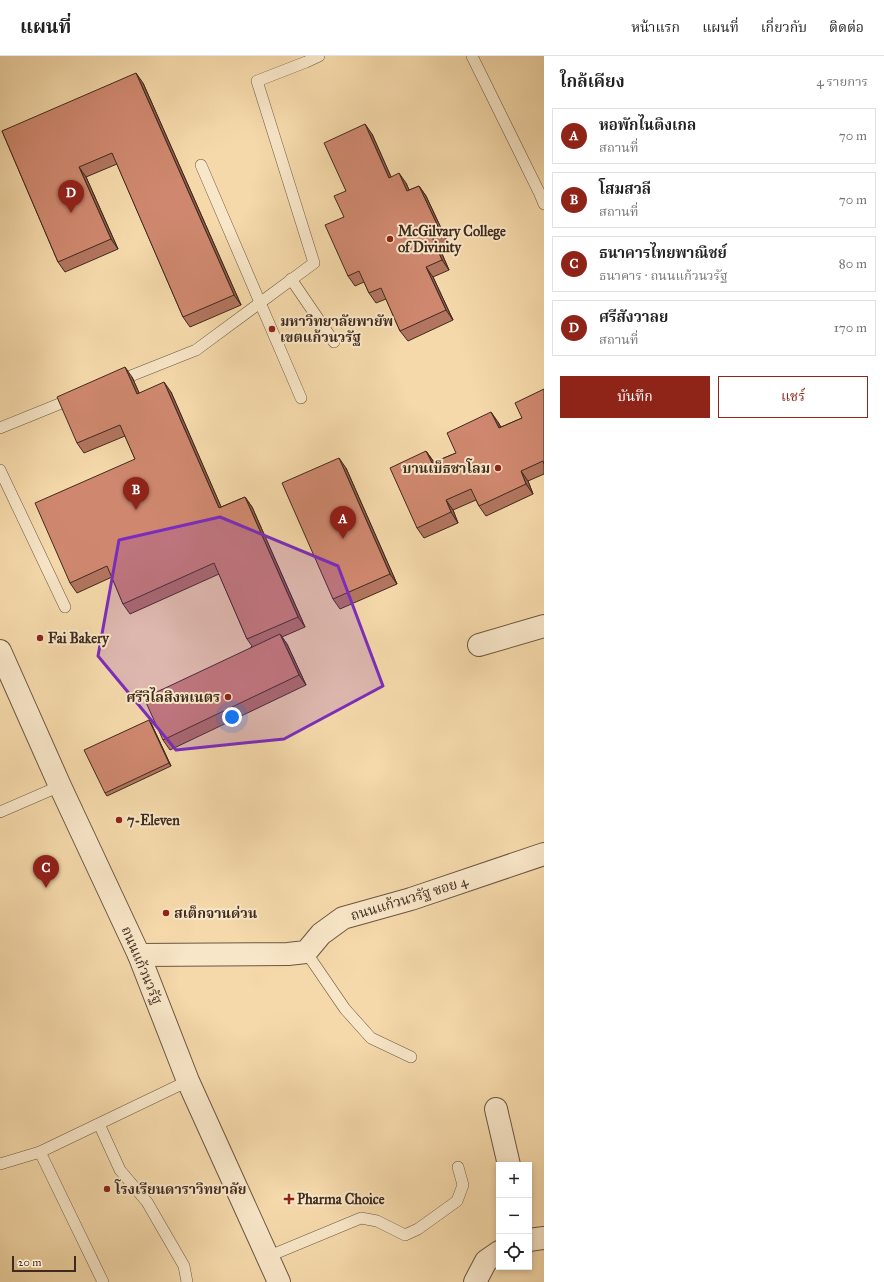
<!DOCTYPE html>
<html lang="th">
<head>
<meta charset="utf-8">
<style>
	:root { --surface:#fff; --page:#f6f6f6; --text:#222; --muted:#767676; --line:#e0e0e0; --accent:#8f2418 }
	body { margin:0; font-family:"IM FELL Great Primer","Noto Serif Thai",serif; background:var(--page); color:var(--text) }
	.controls { position:absolute; right:12px; bottom:12px; display:grid; overflow:hidden; border-radius:0px; box-shadow:0 2px 6px #0003 }
	.controls button { width:36px; height:36px; display:grid; place-items:center; padding:0; border:0; border-bottom:1px solid var(--line); background:var(--surface); color:var(--text); font:20px sans-serif }
	.scale { position:absolute; left:12px; bottom:10px; width:64px; box-sizing:border-box; padding-left:4px; border:2px solid #3f2a1d; border-top:0; font-size:11px; line-height:14px; white-space:nowrap; color:#3f2a1d; -webkit-text-stroke:3px #f8e6c8; paint-order:stroke }
	.you { position:absolute; left:232px; top:661px; width:14px; height:14px; margin:-10px; border:3px solid #fff; border-radius:50%; background:#1a73e8; box-shadow:0 0 0 6px #1a73e833 }
	.badge { display:grid; place-items:center; width:26px; height:26px; border-radius:50%; background:var(--accent); color:#fff; font-size:13px; font-weight:700 }
	.pin { position:absolute; translate:-50% -33px; filter:drop-shadow(0 1px 2px #0008) }
	.pin::after { content:''; position:absolute; top:21px; width:14px; height:12px; background:inherit; clip-path:polygon(0 0,100% 0,50% 100%) }
	.list { margin:0; padding:0; list-style:none }
	h2 { display:flex; justify-content:space-between; align-items:center; height:52px; margin:0; padding:0 16px; font-size:17px }
	h2 small { font-size:13px; font-weight:400; color:var(--muted) }
	.list li { display:grid; grid-template-columns:26px 1fr auto; gap:12px; align-items:center; box-sizing:border-box; height:56px; margin:0 8px 8px; padding:0 8px; border:1px solid var(--line); border-radius:0px }
	.list b { display:block; font-size:15px; white-space:nowrap }
	.list p { margin:0; font-size:13px; white-space:nowrap; color:var(--muted) }
	.list em { font-size:13px; font-style:normal; color:var(--muted) }
	.actions { display:flex; gap:8px; padding:12px 16px }
	.actions a { flex:1; padding:9px 0; border:1px solid var(--accent); border-radius:0px; text-align:center; font-size:14px; color:var(--accent) }
	.actions .main { background:var(--accent); color:#fff }
	.icon { flex:none; width:22px; height:22px; fill:none; stroke:currentColor; stroke-width:2; stroke-linecap:round; stroke-linejoin:round }
	.map { position:relative; flex:none; width:544px; height:1226px; overflow:hidden }
	header { display:flex; align-items:center; gap:24px; box-sizing:border-box; height:56px; padding:0 20px; background:var(--surface); border-bottom:1px solid var(--line) }
	header strong { font-size:19px }
	nav { display:flex; gap:22px; margin-inline-start:auto; font-size:14px }
	main { display:flex }
	aside { flex:1; background:var(--surface) }
	.map>svg:first-child { display:block }
	.lines { fill:none; stroke-linecap:round; stroke-linejoin:round }
	.service-casing { stroke:#6c5640; stroke-width:12 }
	.minor-casing { stroke:#6c5640; stroke-width:24 }
	.tertiary-casing { stroke:#6c5640; stroke-width:24 }
	.service { stroke:#f8e6c8; stroke-width:11 }
	.minor { stroke:#f8e6c8; stroke-width:22 }
	.tertiary { stroke:#f8e6c8; stroke-width:22 }
	.wall { fill:#b2755f; stroke:#3f2a1d }
	.shaded-wall { fill:#915f4e; stroke:#3f2a1d }
	.building { fill:#cf886f; stroke:#3f2a1d }
	.marked { fill:#7b2cbf; fill-opacity:0.2; stroke:#7b2cbf; stroke-width:3; stroke-linejoin:round }
	.poi-dot { fill:#8f2418; stroke:#f8e6c8; stroke-width:1.5 }
	.labels { text-anchor:middle; stroke-width:4; stroke-linejoin:round; paint-order:stroke }
	.poi-label { font-size:14px; font-weight:bold; fill:#3f2a1d; stroke:#f8e6c8; text-anchor:start }
	.street-label { font-size:14px; fill:#3f2a1d; stroke:#f8e6c8 }
</style>
</head>
<body>
<header>
<strong>แผนที่</strong>
<nav><a>หน้าแรก</a><a>แผนที่</a><a>เกี่ยวกับ</a><a>ติดต่อ</a></nav>
</header>
<main>
<div class="map">
<svg width="544" height="1226" viewBox="0 0 544 1226">
	<rect width="100%" height="100%" fill="#f5d9aa"/>
	<filter id="stains"><feTurbulence type="fractalNoise" baseFrequency=".005" numOctaves="4"/><feColorMatrix values="0 0 0 0 .2 0 0 0 0 .09 0 0 0 0 .02 0 0 0 .5 -.17"/></filter>
	<radialGradient id="worn" r=".72"><stop offset=".6" stop-color="#630" stop-opacity="0"/><stop offset="1" stop-color="#630" stop-opacity=".3"/></radialGradient>
	<g class="lines">
		<defs>
			<g id="service">
				<path d="M 472,0 L 539,136 L 544,148"/>
				<path d="M 201,109 L 301,342"/>
				<path d="M 291,223 L 334,286"/>
				<path d="M 118,325 L 196,294 L 314,207 L 257,25 L 306,6 L 319,0"/>
				<path d="M 0,372 L 74,342"/>
				<path d="M 0,414 L 65,551"/>
				<path d="M 0,756 L 60,730"/>
				<path d="M 306,896 L 345,953 L 371,982 L 411,1001"/>
				<path d="M 99,1068 L 120,1114 L 147,1146 L 184,1210 L 187,1226"/>
				<path d="M 40,1096 L 103,1226"/>
				<path d="M 0,1108 L 40,1096 L 188,1025"/>
				<path d="M 267,1201 L 361,1162 L 377,1165 L 405,1179 L 418,1173 L 457,1145 L 463,1129 L 458,1111"/>
			</g>
			<g id="minor">
				<path d="M 479,589 L 544,570"/>
				<path d="M 139,899 L 288,898 L 306,896 L 321,878 L 343,862 L 411,843 L 544,798"/>
				<path d="M 496,1053 L 509,1109"/>
				<path d="M 529,1184 L 544,1182"/>
				<path d="M 475,1226 L 486,1205 L 499,1196"/>
			</g>
			<path id="tertiary" d="M 0,595 L 60,730 L 139,899 L 188,1025 L 279,1226"/>
		</defs>
		<use href="#service" class="service-casing"/>
		<use href="#minor" class="minor-casing"/>
		<use href="#tertiary" class="tertiary-casing"/>
		<use href="#service" class="service"/>
		<use href="#minor" class="minor"/>
		<use href="#tertiary" class="tertiary"/>
	</g>
	<g class="wall">
		<path d="M 143,27 L 241,249 L 190,271 L 183,261 L 117,108 L 86,121 L 118,193 L 65,216 L 58,206 L 2,75 Z"/>
		<path d="M 372,78 L 391,121 L 406,127 L 409,134 L 419,130 L 426,140 L 448,187 L 439,191 L 449,214 L 433,221 L 453,264 L 408,285 L 400,275 L 386,243 L 376,247 L 369,237 L 364,226 L 355,230 L 348,220 L 344,161 L 346,135 Z"/>
		<path d="M 132,321 L 139,337 L 171,336 L 221,451 L 245,441 L 252,451 L 305,571 L 282,581 L 287,588 L 306,629 L 170,694 L 163,684 L 252,590 L 247,583 L 219,518 L 130,558 L 123,548 L 112,521 L 77,537 L 70,527 L 135,403 L 125,380 L 84,397 L 77,387 Z"/>
		<path d="M 544,333 L 544,418 L 528,425 L 533,438 L 486,460 L 479,450 L 476,444 L 453,454 L 458,467 L 424,482 L 417,472 L 426,395 L 434,406 L 456,397 L 498,366 L 501,371 L 522,362 Z"/>
		<path d="M 346,412 L 397,528 L 340,553 L 333,543 Z"/>
		<path d="M 151,667 L 171,710 L 107,740 L 105,737 Z"/>
	</g>
	<g class="shaded-wall">
		<path d="M 136,17 L 143,27 L 241,249 L 234,239 Z"/>
		<path d="M 365,68 L 372,78 L 396,132 L 389,122 Z"/>
		<path d="M 79,111 L 86,121 L 118,193 L 111,183 Z"/>
		<path d="M 399,117 L 406,127 L 414,145 L 407,135 Z"/>
		<path d="M 419,130 L 426,140 L 448,187 L 441,177 Z"/>
		<path d="M 432,181 L 439,191 L 449,214 L 442,204 Z"/>
		<path d="M 426,211 L 433,221 L 453,264 L 446,254 Z"/>
		<path d="M 125,311 L 132,321 L 144,348 L 137,338 Z"/>
		<path d="M 164,326 L 171,336 L 226,462 L 219,452 Z"/>
		<path d="M 491,356 L 498,366 L 506,382 L 499,372 Z"/>
		<path d="M 426,395 L 433,405 L 439,417 L 432,407 Z"/>
		<path d="M 339,402 L 346,412 L 397,528 L 390,518 Z"/>
		<path d="M 521,415 L 528,425 L 533,438 L 526,428 Z"/>
		<path d="M 245,441 L 252,451 L 305,571 L 298,561 Z"/>
		<path d="M 446,444 L 453,454 L 458,467 L 451,456 Z"/>
		<path d="M 280,578 L 287,588 L 306,629 L 299,619 Z"/>
		<path d="M 149,664 L 151,667 L 171,710 L 169,707 Z"/>
	</g>
	<g class="building">
		<path d="M 136,17 L 234,239 L 183,261 L 112,97 L 79,111 L 111,183 L 58,206 L 2,75 Z"/>
		<path d="M 365,68 L 389,122 L 399,117 L 407,135 L 419,130 L 441,177 L 432,181 L 442,204 L 426,211 L 446,254 L 400,275 L 381,232 L 369,237 L 359,215 L 348,220 L 325,169 L 344,161 L 334,140 L 346,135 L 324,87 Z"/>
		<path d="M 125,311 L 137,338 L 164,326 L 219,452 L 245,441 L 298,561 L 247,583 L 214,507 L 123,548 L 107,510 L 70,527 L 35,447 L 135,403 L 120,369 L 77,387 L 57,341 Z"/>
		<path d="M 544,333 L 544,408 L 543,405 L 521,415 L 526,428 L 479,450 L 471,433 L 446,444 L 451,456 L 417,472 L 390,412 L 426,395 L 432,407 L 456,397 L 447,377 L 491,356 L 499,372 L 522,362 L 515,347 Z"/>
		<path d="M 339,402 L 390,518 L 333,543 L 282,427 Z"/>
		<path d="M 280,578 L 299,619 L 163,684 L 144,642 Z"/>
		<path d="M 149,664 L 169,707 L 105,737 L 84,694 Z"/>
	</g>
	<path class="marked" d="M 220,461 L 338,510 L 383,630 L 284,683 L 176,694 L 98,600 L 119,484 Z"/>
	<g class="poi-dot">
		<circle cx="390" cy="183" r="4"/>
		<circle cx="272" cy="273" r="4"/>
		<circle cx="498" cy="412" r="4"/>
		<circle cx="40" cy="582" r="4"/>
		<circle cx="228" cy="641" r="4"/>
		<circle cx="119" cy="764" r="4"/>
		<circle cx="166" cy="857" r="4"/>
		<circle cx="107" cy="1133" r="4"/>
		<path d="M287 1137h4v4h4v4h-4v4h-4v-4h-4v-4h4z"/>
	</g>
	<g class="labels">
		<g class="poi-label">
			<text x="398" y="180">McGilvary College<tspan x="398" dy="16">of Divinity</tspan></text>
			<text x="280" y="270">มหาวิทยาลัยพายัพ<tspan x="280" dy="16">เขตแก้วนวรัฐ</tspan></text>
			<text x="490" y="417" text-anchor="end">บานเบ็ธชาโลม</text>
			<text x="48" y="587">Fai Bakery</text>
			<text x="220" y="646" text-anchor="end">ศรีวิไลสิงหเนตร</text>
			<text x="127" y="769">7-Eleven</text>
			<text x="174" y="862">สเต็กจานด่วน</text>
			<text x="115" y="1138">โรงเรียนดาราวิทยาลัย</text>
			<text x="297" y="1148">Pharma Choice</text>
		</g>
		<g class="street-label">
			<text transform="translate(409 842) rotate(-17)" y="5">ถนนแก้วนวรัฐ ซอย 4</text>
			<text transform="translate(142 909) rotate(67)" y="5">ถนนแก้วนวรัฐ</text>
		</g>
	</g>
	<rect width="100%" height="100%" filter="url(#stains)"/>
	<rect width="100%" height="100%" fill="url(#worn)"/>
</svg>
<div class="controls">
<button>+</button>
<button>−</button>
<button><svg class="icon" aria-label="locate" viewBox="0 0 24 24"><circle cx="12" cy="12" r="6"/><path d="M12 2v4M12 18v4M2 12h4M18 12h4"/></svg></button>
</div>
<div class="scale">20 m</div>
<div class="you"></div>
<div class="pin badge" style="left:343px;top:483px">A</div>
<div class="pin badge" style="left:136px;top:454px">B</div>
<div class="pin badge" style="left:46px;top:832px">C</div>
<div class="pin badge" style="left:71px;top:157px">D</div>
</div>
<aside>
<h2>ใกล้เคียง<small>4 รายการ</small></h2>
<ul class="list">
<li><span class="badge">A</span><div><b>หอพักไนติงเกล</b><p>สถานที่</p></div><em>70 m</em></li>
<li><span class="badge">B</span><div><b>โสมสวลี</b><p>สถานที่</p></div><em>70 m</em></li>
<li><span class="badge">C</span><div><b>ธนาคารไทยพาณิชย์</b><p>ธนาคาร · ถนนแก้วนวรัฐ</p></div><em>80 m</em></li>
<li><span class="badge">D</span><div><b>ศรีสังวาลย</b><p>สถานที่</p></div><em>170 m</em></li>
</ul>
<div class="actions"><a class="main">บันทึก</a><a>แชร์</a></div>
</aside>
</main>
</body>
</html>
